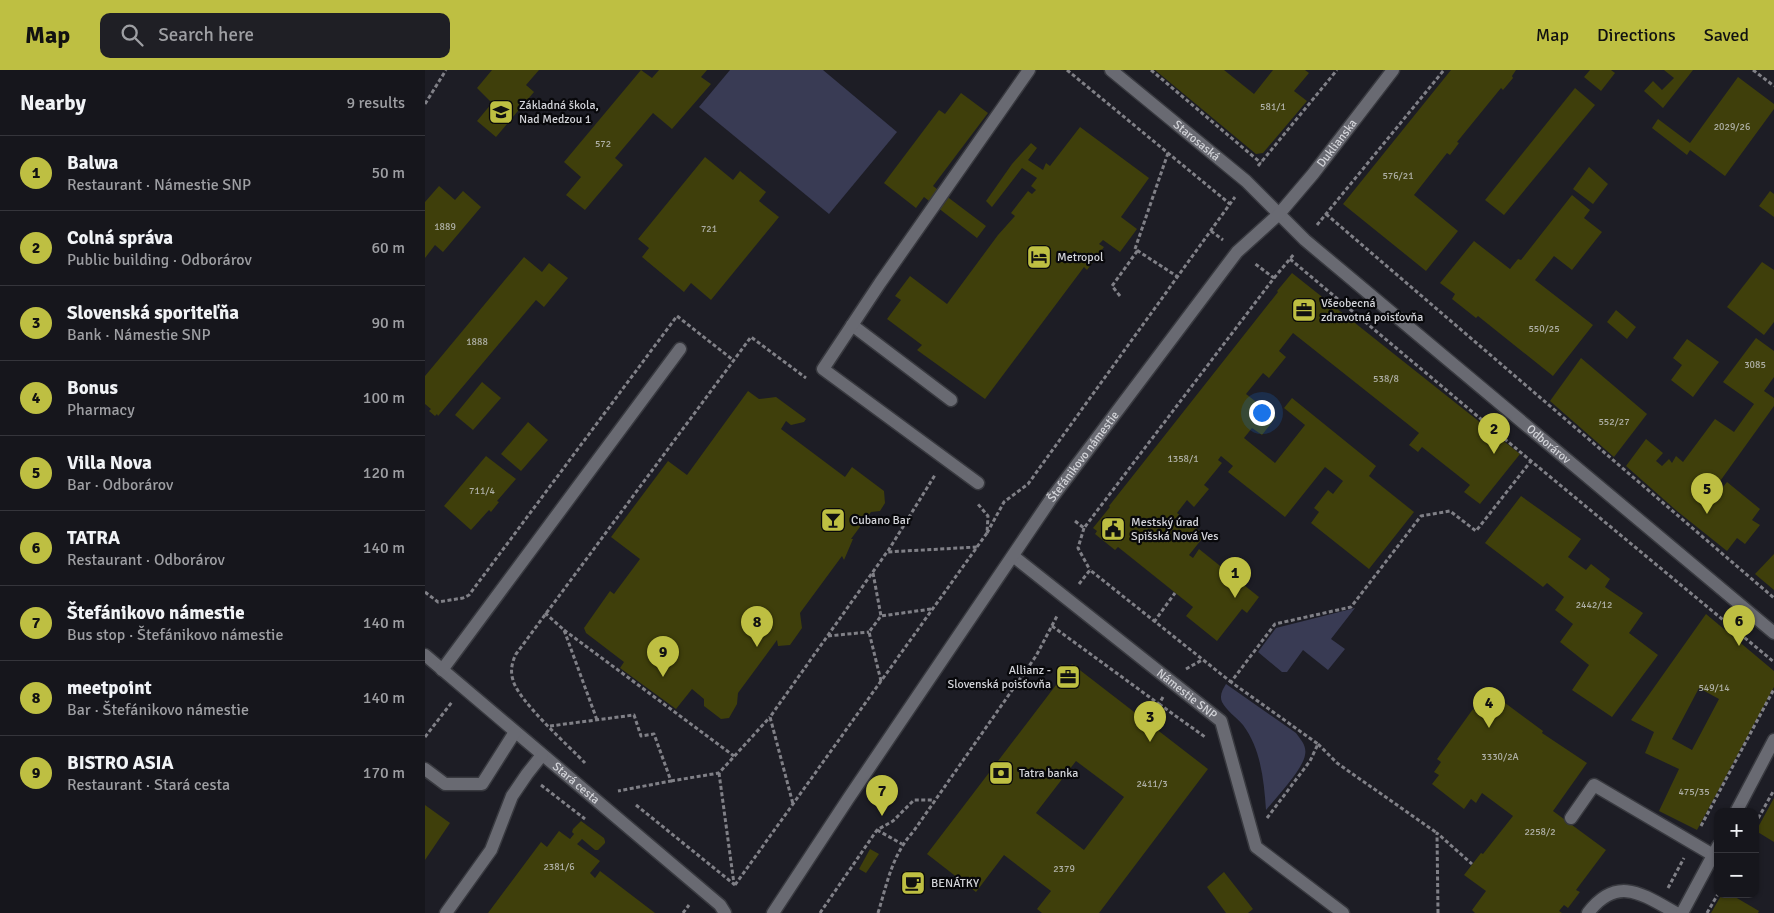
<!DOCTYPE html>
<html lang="en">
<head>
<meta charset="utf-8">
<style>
	:root { --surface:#16161c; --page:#1f1f25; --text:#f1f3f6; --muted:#9e9fa3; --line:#35353b; --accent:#bebf42 }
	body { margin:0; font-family:Signika,sans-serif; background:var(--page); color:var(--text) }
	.controls { position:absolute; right:15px; bottom:15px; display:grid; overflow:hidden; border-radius:10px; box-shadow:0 1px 4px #0004 }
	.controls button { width:45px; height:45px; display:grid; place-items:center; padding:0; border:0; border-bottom:1px solid var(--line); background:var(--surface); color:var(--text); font:25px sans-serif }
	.you { position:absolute; left:836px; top:342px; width:18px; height:18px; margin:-12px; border:4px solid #fff; border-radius:50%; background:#1a73e8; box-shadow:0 0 0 8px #1a73e833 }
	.badge { display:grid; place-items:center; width:32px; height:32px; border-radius:50%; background:var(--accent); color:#111; font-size:16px; font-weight:700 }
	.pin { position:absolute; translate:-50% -41px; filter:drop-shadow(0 1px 2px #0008) }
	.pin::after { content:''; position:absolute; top:26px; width:18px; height:15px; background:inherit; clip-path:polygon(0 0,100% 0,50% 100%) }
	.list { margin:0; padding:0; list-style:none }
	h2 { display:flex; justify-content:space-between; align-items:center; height:65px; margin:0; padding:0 20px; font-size:21px }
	h2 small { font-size:16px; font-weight:400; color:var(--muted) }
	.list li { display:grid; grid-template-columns:32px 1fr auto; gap:15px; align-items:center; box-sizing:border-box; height:75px; padding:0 20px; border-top:1px solid var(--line) }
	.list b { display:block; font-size:19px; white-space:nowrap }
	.list p { margin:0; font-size:16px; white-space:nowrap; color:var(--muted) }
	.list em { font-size:16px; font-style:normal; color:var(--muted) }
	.icon { flex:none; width:28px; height:28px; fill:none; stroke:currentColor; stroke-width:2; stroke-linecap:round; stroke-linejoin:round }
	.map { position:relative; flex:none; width:1349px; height:843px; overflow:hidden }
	header { display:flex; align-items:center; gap:30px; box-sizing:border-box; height:70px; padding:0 25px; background:var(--accent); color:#111 }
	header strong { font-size:24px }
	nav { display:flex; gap:28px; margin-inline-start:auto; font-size:18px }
	.search { width:350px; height:45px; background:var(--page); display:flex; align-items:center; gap:12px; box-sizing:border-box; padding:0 18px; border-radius:10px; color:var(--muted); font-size:19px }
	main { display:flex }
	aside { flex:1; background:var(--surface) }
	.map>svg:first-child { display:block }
	.green { fill:#393b54 }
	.building { fill:#3f3f0b; fill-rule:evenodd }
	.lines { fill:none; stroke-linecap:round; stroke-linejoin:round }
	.minor-casing { stroke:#38393f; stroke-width:15 }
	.path { stroke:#808087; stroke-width:3; stroke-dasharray:4 2.5; stroke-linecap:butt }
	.minor { stroke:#696a72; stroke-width:12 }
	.labels { text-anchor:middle; stroke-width:4.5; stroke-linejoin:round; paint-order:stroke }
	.number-label { font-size:10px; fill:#aeafa6 }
	.poi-label { font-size:12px; fill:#d3d4d9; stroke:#08080b; text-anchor:start }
	.street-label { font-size:12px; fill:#d3d4d9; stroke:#08080b }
</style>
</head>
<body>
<header>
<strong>Map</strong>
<div class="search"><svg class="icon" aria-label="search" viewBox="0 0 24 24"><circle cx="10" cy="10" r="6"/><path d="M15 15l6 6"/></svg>Search here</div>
<nav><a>Map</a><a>Directions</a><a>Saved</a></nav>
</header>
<main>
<aside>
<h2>Nearby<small>9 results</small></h2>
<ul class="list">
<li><span class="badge">1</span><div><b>Balwa</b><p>Restaurant · Námestie SNP</p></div><em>50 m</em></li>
<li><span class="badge">2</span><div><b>Colná správa</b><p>Public building · Odborárov</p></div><em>60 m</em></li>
<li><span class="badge">3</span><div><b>Slovenská sporiteľňa</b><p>Bank · Námestie SNP</p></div><em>90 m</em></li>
<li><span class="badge">4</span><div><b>Bonus</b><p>Pharmacy</p></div><em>100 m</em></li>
<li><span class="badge">5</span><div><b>Villa Nova</b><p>Bar · Odborárov</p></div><em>120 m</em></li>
<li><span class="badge">6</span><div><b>TATRA</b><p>Restaurant · Odborárov</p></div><em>140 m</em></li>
<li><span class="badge">7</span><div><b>Štefánikovo námestie</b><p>Bus stop · Štefánikovo námestie</p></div><em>140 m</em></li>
<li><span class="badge">8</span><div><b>meetpoint</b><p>Bar · Štefánikovo námestie</p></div><em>140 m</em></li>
<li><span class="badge">9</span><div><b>BISTRO ASIA</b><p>Restaurant · Stará cesta</p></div><em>170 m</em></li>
</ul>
</aside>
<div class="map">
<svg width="1349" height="843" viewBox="0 0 1349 843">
	<rect width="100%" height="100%" fill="#1d1d25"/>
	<g class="green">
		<path d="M 305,0 L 398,0 L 472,62 L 404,144 L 274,37 Z"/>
		<path d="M 930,538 L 906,569 L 920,579 L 903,600 L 878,580 L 862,602 L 857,602 L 833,582 L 851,558 Z"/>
		<path d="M 801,614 L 871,663 C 876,670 882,676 880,685 C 878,699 851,728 841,740 C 839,711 836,679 818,655 C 812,648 801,640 797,632 C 794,625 798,619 801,614 Z"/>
	</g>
	<g class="building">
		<path d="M 67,0 L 114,0 L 101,15 L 109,22 L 71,67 L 52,51 L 67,33 L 52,18 Z"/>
		<path d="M 216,0 L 227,8 L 234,0 L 282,0 L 276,7 L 286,14 L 247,59 L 228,43 L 190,88 L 198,95 L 160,140 L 141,125 L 156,107 L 139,92 Z"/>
		<path d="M 730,0 L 799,0 L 829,24 L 848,0 L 880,0 L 884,3 L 869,21 L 882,31 L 838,83 L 831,84 Z"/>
		<path d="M 1026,0 L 1091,0 L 1087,6 L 1088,8 L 1078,20 L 1076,18 L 1032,72 L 1034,73 L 1025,85 L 1022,83 L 989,125 L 1033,161 L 1001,201 L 918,134 Z"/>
		<path d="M 1165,0 L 1186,0 L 1190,3 L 1176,21 L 1159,7 Z"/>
		<path d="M 1239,0 L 1268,0 L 1238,38 L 1219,21 L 1228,11 L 1237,20 L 1249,8 Z"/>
		<path d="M 1313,7 L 1349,34 L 1349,39 L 1300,106 L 1265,80 L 1262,85 L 1227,58 L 1233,49 L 1265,73 Z"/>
		<path d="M 1150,18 L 1170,35 L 1079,145 L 1060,130 Z"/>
		<path d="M 536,23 L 563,43 L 508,116 L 561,156 L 552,168 L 499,127 L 491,138 L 459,113 L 514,40 L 520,44 Z"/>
		<path d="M 655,57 L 724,108 L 696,147 L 712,159 L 695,182 L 678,170 L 674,174 L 679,177 L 662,200 L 659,197 L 560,329 L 492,280 L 497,275 L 462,249 L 476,230 L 470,226 L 485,206 L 522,234 L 573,165 L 590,146 L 586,143 L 603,121 L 607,124 L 611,120 L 606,116 L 612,108 L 597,98 L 567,137 L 561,131 L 587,94 L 606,73 L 612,78 L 603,90 L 618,100 L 621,93 L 625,96 Z"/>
		<path d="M 280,87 L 308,110 L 315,101 L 341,122 L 334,131 L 354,147 L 286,230 L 266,213 L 259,222 L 217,187 L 224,178 L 213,169 Z"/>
		<path d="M 1164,97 L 1183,114 L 1168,134 L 1148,119 Z"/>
		<path d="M 14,116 L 30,130 L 38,121 L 56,137 L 18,182 L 10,175 L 0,188 L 0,132 Z"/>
		<path d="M 1345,121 L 1349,124 L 1349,147 L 1334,136 Z"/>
		<path d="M 1147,125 L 1165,140 L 1159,148 L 1177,162 L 1147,200 L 1129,186 L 1110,210 L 1168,255 L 1128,306 L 1053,246 L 1051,248 L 1027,229 L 1030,224 L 1015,213 L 1049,171 L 1085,199 L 1093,189 L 1096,190 Z"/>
		<path d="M 99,187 L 117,202 L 124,193 L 143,208 L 119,237 L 111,230 L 13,346 L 12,344 L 10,346 L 4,341 L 6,339 L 0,334 L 0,306 Z"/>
		<path d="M 1337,192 L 1349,200 L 1349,252 L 1339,265 L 1302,237 Z"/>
		<path d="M 867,203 L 1095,384 L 1055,434 L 1039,422 L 1045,415 L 997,377 L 993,382 L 984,375 L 994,363 L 868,263 L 854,281 L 861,287 L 844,308 L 838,303 L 821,324 L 851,347 L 837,365 L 827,358 L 819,368 L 850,393 L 880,355 L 859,338 L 867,328 L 951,396 L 944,406 L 989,442 L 944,499 L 886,453 L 894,442 L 889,438 L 903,420 L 908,424 L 918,411 L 900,397 L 860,447 L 803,402 L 808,396 L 796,386 L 793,390 L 797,393 L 779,415 L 784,419 L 769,437 L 762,430 L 752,443 L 780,465 L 764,485 L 768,488 L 774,479 L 834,527 L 822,543 L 817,539 L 792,571 L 761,546 L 768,537 L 693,477 L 690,480 L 670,464 L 672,461 L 668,458 L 685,437 L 684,436 L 853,222 L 852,221 Z"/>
		<path d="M 1191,240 L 1211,257 L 1202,269 L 1182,252 Z"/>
		<path d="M 1331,268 L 1349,281 L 1349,307 L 1339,321 L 1349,328 L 1349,336 L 1293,414 L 1295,415 L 1291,420 L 1294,422 L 1302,412 L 1335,439 L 1327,450 L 1335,455 L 1320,474 L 1312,468 L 1302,481 L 1252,441 L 1201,396 L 1221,369 L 1238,383 L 1231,391 L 1237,396 L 1244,389 L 1247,393 L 1251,386 L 1258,392 L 1290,349 L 1309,362 L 1329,334 L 1298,312 Z"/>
		<path d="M 1262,269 L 1294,292 L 1268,327 L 1246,310 L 1257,295 L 1248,288 Z"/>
		<path d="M 1156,288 L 1222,344 L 1189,387 L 1125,331 Z"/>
		<path d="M 57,312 L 76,328 L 48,360 L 30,345 Z"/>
		<path d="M 323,321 L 334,329 L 351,327 L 381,349 L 379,352 L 366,355 L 361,351 L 356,359 L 420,407 L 427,397 L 459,421 L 460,433 L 455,441 L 446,442 L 426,469 L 428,469 L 419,490 L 417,486 L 375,543 L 377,558 L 365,575 L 353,576 L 352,570 L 313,623 L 312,634 L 304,648 L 296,649 L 279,636 L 279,629 L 267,619 L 251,639 L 195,598 L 199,592 L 161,563 L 159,558 L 185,521 L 189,524 L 215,489 L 186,467 L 243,391 L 262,405 Z"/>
		<path d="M 103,352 L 123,370 L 96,401 L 76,384 Z"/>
		<path d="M 61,386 L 91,409 L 72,431 L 74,432 L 66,442 L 64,440 L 46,460 L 19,436 Z"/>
		<path d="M 1096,426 L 1156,469 L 1143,487 L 1161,500 L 1166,494 L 1185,509 L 1180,517 L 1218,543 L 1204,563 L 1233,585 L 1187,647 L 1147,620 L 1164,595 L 1135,572 L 1148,554 L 1130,540 L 1139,527 L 1122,513 L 1118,517 L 1060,473 Z"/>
		<path d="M 1349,484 L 1349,520 L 1330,504 Z"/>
		<path d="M 1281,544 L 1349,601 L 1349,617 L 1272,760 L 1234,741 L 1254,699 L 1220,683 L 1229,662 L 1206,650 ZM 1274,618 L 1294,629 L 1267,680 L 1247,669 Z"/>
		<path d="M 647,594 L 783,699 L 674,843 L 617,843 L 612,839 L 626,821 L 579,785 L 551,822 L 502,784 ZM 651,691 L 699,727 L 659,780 L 611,743 Z"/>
		<path d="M 1072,627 L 1118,661 L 1117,663 L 1162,693 L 1128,741 L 1181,780 L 1151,820 L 1155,822 L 1143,838 L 1139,835 L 1134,841 L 1137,843 L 1050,843 L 1047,840 L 1061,821 L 1039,805 L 1056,783 L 1058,784 L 1088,746 L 1057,723 L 1051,733 L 1046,729 L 1039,739 L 1007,714 L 1014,705 L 1009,702 L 1016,692 L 1012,689 L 1048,639 L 1053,643 L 1060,634 L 1065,637 Z"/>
		<path d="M 1349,728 L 1349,772 L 1331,761 Z"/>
		<path d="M 0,735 L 25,753 L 0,790 Z"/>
		<path d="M 156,751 L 179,768 L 180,771 L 180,773 L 173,780 L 170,780 L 157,769 L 152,774 L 175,791 L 165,803 L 170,808 L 175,801 L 230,843 L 63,843 L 116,772 L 122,777 L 134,761 L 145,769 L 149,764 L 147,762 L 148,759 Z"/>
		<path d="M 445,779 L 454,784 L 441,803 L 434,799 Z"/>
		<path d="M 799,802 L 828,839 L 823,843 L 801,843 L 782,817 Z"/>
		<path d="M 1297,824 L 1305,824 L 1334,841 L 1333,843 L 1286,843 Z"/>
	</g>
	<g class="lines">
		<defs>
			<g id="minor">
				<path id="s1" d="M 686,0 L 821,111 L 880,170 L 1349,563"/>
				<path d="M 427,255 L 526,330"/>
				<path d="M 553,413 L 398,299 L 455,213 L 604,0"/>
				<path id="s2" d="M 588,486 L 796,651 L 831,777 L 918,843"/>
				<path id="s3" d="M 0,585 L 295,835 L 300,843"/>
				<path d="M 17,600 L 255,279"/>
				<path d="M 0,699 L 20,714 L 57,714 L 90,662"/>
				<path d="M 1311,742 L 1349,670"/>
				<path d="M 1146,748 L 1169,715 L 1288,785"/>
				<path d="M 21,843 L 66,780 L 87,726 L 102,704 L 117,685"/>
				<path id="s4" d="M 348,843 L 423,729 L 626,429 L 812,182 L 854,144 L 888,104 L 968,0"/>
				<path d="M 1163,843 C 1192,805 1217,824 1251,843"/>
				<path d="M 1257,843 L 1293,776"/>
			</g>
		</defs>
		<use href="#minor" class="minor-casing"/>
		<g class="path">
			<path d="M 642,0 L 805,134"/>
			<path d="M 726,0 L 836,93"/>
			<path d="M 1328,0 L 1349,16"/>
			<path d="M 0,34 L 21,0"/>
			<path d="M 743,83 L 710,179 L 753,207"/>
			<path d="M 833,96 L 912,0"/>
			<path d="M 901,144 L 1349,528"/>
			<path d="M 892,155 L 1019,0"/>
			<path d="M 786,161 L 798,170"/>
			<path d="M 865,189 L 1106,391 L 1349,592"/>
			<path d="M 849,208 L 869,184"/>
			<path d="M 695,226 L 687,216 L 713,180"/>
			<path d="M 650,451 L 659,458 L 849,208 L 829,193"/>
			<path d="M 659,458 L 653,478 L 665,500"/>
			<path d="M 562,463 L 579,432 L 603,414 L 810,127"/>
			<path d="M 552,477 L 562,463 L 563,446 L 552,433"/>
			<path d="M 463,481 L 510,405 L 511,406"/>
			<path d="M 448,503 L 456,546"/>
			<path d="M 654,514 L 665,500 L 806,612"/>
			<path d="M 0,522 L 13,532 L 38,528 L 44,525 L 252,246 L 308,290"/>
			<path d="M 120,543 L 139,560 L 172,650"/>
			<path d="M 729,552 L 750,523"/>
			<path d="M 627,556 L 734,634 L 738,627"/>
			<path d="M 139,560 L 309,686"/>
			<path d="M 403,566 L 444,562"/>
			<path d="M 761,599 L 777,590"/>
			<path d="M 456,611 L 444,562 L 456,546 L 506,539"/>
			<path d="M 734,634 L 780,667"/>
			<path d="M 125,656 L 209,645 L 216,666 L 229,664 L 246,711 L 193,721"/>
			<path d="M 0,667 L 27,632"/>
			<path d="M 893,674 L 912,693 L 1012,763"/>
			<path d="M 160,693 C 144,676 93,631 88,610 C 85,601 87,592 91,584 L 326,267 L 381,308"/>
			<path d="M 294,703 L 309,814"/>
			<path d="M 246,711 L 294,703 L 345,647"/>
			<path d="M 116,715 L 160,749"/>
			<path d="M 211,735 L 310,815"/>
			<path d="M 842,748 L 885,691 L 893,674 L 806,612 L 850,554 L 926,537 L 996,446 L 1025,441 L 1051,461 L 1106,391"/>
			<path d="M 1330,754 L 1349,720"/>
			<path d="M 1276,756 L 1349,619"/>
			<path d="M 452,760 L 477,774"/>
			<path d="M 310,815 L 552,477 L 462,482 L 345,647 L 368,734"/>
			<path d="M 1243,818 L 1259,788"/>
			<path d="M 258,843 L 264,835"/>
			<path d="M 395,843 L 452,760 L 468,751 L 489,730 L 509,730"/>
			<path d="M 453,843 C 462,814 467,785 488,762 L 611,586 L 632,546"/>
			<path d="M 1013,843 L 1012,763 L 1047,794"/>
			<path d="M 1282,843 L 1293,824"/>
		</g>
		<use href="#minor" class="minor"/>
	</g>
	<defs>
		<symbol id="school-square" viewBox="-11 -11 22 22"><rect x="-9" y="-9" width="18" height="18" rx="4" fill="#bebf42" stroke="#08080b"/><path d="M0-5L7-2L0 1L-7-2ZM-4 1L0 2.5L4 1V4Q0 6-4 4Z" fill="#111"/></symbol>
		<symbol id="hotel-square" viewBox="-11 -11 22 22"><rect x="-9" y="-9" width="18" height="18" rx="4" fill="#bebf42" stroke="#08080b"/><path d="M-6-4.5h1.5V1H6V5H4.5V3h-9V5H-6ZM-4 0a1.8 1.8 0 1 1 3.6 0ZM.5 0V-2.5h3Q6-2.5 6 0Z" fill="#111"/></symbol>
		<symbol id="office-square" viewBox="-11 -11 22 22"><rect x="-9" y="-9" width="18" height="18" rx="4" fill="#bebf42" stroke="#08080b"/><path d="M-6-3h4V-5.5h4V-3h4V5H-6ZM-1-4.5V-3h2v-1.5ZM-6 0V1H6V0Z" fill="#111"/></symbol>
		<symbol id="bar-square" viewBox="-11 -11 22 22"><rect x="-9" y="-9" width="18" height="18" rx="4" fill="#bebf42" stroke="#08080b"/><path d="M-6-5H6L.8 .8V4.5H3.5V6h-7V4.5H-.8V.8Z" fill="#111"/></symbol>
		<symbol id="civic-square" viewBox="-11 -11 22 22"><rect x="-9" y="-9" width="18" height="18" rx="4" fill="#bebf42" stroke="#08080b"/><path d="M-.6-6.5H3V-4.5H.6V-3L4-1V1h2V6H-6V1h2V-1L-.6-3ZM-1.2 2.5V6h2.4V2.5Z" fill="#111"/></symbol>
		<symbol id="bank-square" viewBox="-11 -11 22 22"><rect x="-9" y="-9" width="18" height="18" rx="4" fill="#bebf42" stroke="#08080b"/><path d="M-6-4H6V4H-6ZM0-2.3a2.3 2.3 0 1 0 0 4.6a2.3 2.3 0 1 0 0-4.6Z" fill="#111"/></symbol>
		<symbol id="cafe-square" viewBox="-11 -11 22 22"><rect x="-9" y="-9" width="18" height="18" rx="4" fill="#bebf42" stroke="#08080b"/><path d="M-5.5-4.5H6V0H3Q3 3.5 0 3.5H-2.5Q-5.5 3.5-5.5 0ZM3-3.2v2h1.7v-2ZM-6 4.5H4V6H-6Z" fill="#111"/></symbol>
	</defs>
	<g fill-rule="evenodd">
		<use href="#school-square" x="62" y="28" width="28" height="28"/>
		<use href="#hotel-square" x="600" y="173" width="28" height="28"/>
		<use href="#office-square" x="865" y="226" width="28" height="28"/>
		<use href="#bar-square" x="394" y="436" width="28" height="28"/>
		<use href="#civic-square" x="674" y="445" width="28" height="28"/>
		<use href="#office-square" x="629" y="593" width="28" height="28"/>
		<use href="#bank-square" x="562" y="689" width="28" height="28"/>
		<use href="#cafe-square" x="474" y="799" width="28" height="28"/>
	</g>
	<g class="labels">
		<g class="number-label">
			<text x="848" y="40">581/1</text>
			<text x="1307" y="60">2029/26</text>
			<text x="178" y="77">572</text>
			<text x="973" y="109">576/21</text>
			<text x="20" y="160">1889</text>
			<text x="284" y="162">721</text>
			<text x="1119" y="262">550/25</text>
			<text x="52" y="275">1888</text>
			<text x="1330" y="298">3085</text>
			<text x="961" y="312">538/8</text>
			<text x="1189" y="355">552/27</text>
			<text x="758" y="392">1358/1</text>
			<text x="57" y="424">711/4</text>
			<text x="1169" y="538">2442/12</text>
			<text x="1289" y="621">549/14</text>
			<text x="1075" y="690">3330/2A</text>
			<text x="727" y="717">2411/3</text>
			<text x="1269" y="725">475/35</text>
			<text x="1115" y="765">2258/2</text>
			<text x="134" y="800">2381/6</text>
			<text x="639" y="802">2379</text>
		</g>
		<g class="poi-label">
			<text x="94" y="39">Základná škola,<tspan x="94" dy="14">Nad Medzou 1</tspan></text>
			<text x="632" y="191">Metropol</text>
			<text x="896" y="237">Všeobecná<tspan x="896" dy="14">zdravotná poisťovňa</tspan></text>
			<text x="426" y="454">Cubano Bar</text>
			<text x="706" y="456">Mestský úrad<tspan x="706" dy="14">Spišská Nová Ves</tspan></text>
			<text x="626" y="604" text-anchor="end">Allianz -<tspan x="626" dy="14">Slovenská poisťovňa</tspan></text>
			<text x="594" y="707">Tatra banka</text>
			<text x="506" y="817">BENÁTKY</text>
		</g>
		<g class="street-label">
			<text dy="4" stroke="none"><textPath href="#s1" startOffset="111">Starosaská</textPath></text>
			<text dy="4" stroke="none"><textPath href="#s4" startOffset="956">Duklianska</textPath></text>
			<text dy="4" stroke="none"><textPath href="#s1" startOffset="576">Odborárov</textPath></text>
			<text dy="4" stroke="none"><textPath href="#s4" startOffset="552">Štefánikovo námestie</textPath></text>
			<text dy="4" stroke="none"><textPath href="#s2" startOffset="222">Námestie SNP</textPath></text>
			<text dy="4" stroke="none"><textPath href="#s3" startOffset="198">Stará cesta</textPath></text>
		</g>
	</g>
</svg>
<div class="controls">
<button>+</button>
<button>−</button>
</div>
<div class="you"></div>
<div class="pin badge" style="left:810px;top:528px">1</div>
<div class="pin badge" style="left:1069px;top:384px">2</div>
<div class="pin badge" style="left:725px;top:672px">3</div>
<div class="pin badge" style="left:1064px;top:658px">4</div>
<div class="pin badge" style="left:1282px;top:444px">5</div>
<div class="pin badge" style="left:1314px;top:576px">6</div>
<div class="pin badge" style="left:457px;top:746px">7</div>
<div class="pin badge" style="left:332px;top:577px">8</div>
<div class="pin badge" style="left:238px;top:607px">9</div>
</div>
</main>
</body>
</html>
